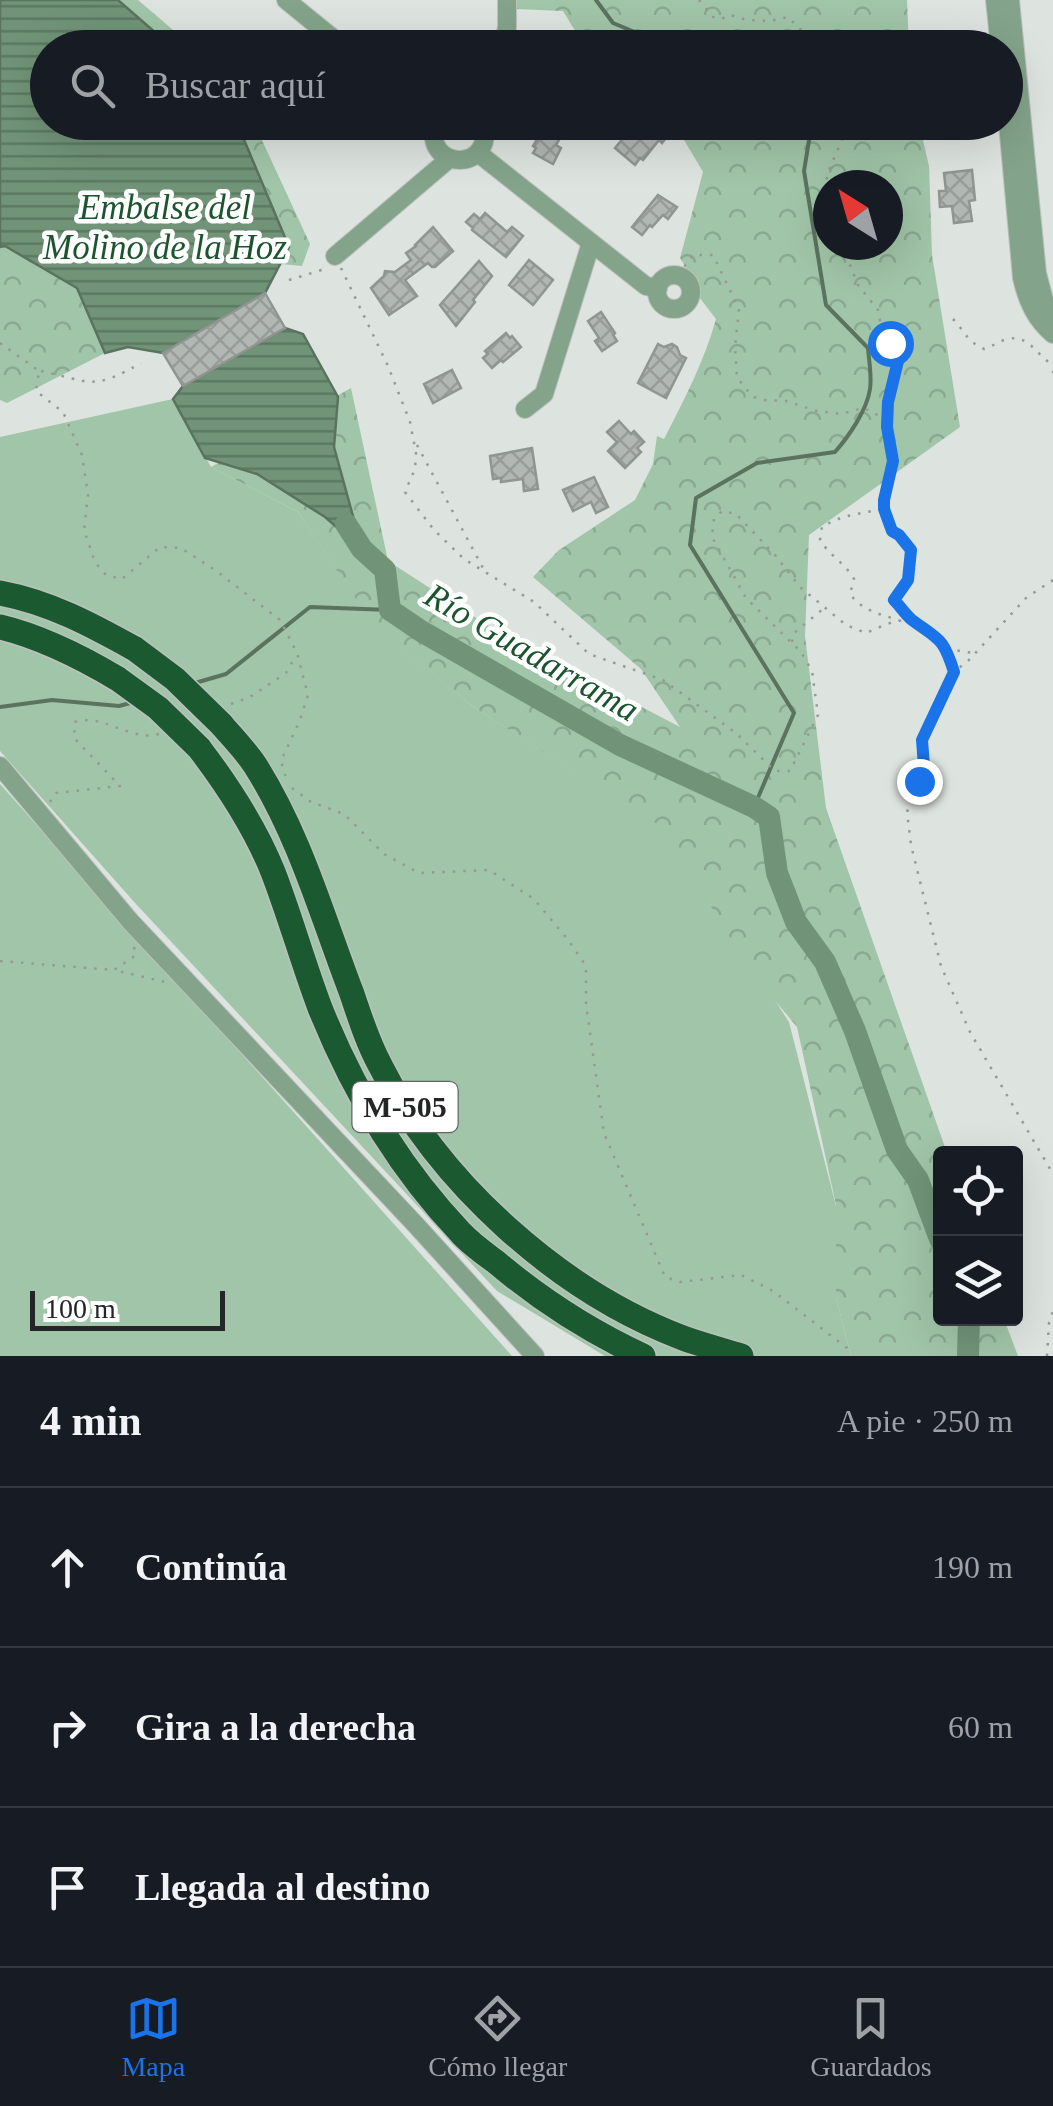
<!DOCTYPE html>
<html lang="es">
<head>
<meta charset="utf-8">
<style>
	:root { --surface:#171b24; --page:#20242c; --text:#f1f3f6; --muted:#9ea1a6; --line:#363941; --accent:#1a73e8 }
	body { margin:0; font-family:Georgia,serif; background:var(--page); color:var(--text) }
	.controls { position:absolute; right:30px; bottom:30px; display:grid; overflow:hidden; border-radius:10px; box-shadow:0 10px 40px #0002 }
	.controls button { width:90px; height:90px; display:grid; place-items:center; padding:0; border:0; border-bottom:2px solid var(--line); background:var(--surface); color:var(--text); font:50px sans-serif }
	.compass { position:absolute; left:813px; top:170px; width:90px; height:90px; border-radius:50%; background:var(--surface); box-shadow:0 10px 40px #0002; rotate:323deg }
	.scale { position:absolute; left:30px; bottom:25px; width:195px; box-sizing:border-box; padding-left:10px; border:5px solid #232624; border-top:0; font-size:28px; line-height:35px; white-space:nowrap; color:#232624; -webkit-text-stroke:8px #fff; paint-order:stroke }
	.stop { position:absolute; width:30px; height:30px; margin:-22px; border:8px solid #1a73e8; border-radius:50%; background:#fff }
	.stop.end { background:#1a73e8; border-color:#fff; box-shadow:0 2px 10px #0008 }
	.list { margin:0; padding:0; list-style:none }
	h2 { display:flex; justify-content:space-between; align-items:center; height:130px; margin:0; padding:0 40px; font-size:42px }
	h2 small { font-size:32px; font-weight:400; color:var(--muted) }
	.list li { display:grid; grid-template-columns:65px 1fr auto; gap:30px; align-items:center; box-sizing:border-box; height:160px; padding:0 40px; border-top:2px solid var(--line) }
	.list b { display:block; font-size:38px; white-space:nowrap }
	.list em { font-size:32px; font-style:normal; color:var(--muted) }
	.icon { flex:none; width:55px; height:55px; fill:none; stroke:currentColor; stroke-width:2; stroke-linecap:round; stroke-linejoin:round }
	.map { position:relative; flex:none; width:1053px; height:1356px; overflow:hidden }
	.search { position:absolute; background:var(--surface); box-shadow:0 10px 40px #0002; left:30px; right:30px; top:30px; height:110px; display:flex; align-items:center; gap:25px; box-sizing:border-box; padding:0 35px; border-radius:55px; color:var(--muted); font-size:38px }
	.sheet { height:610px; background:var(--surface) }
	nav { display:flex; justify-content:space-around; align-items:center; box-sizing:border-box; height:140px; border-top:2px solid var(--line); background:var(--surface); font-size:28px; color:var(--muted) }
	nav a { display:grid; justify-items:center; gap:5px }
	nav .on { color:var(--accent) }
	.map>svg:first-child { display:block }
	.green { fill:#a1c5a8 }
	.forest { fill:url(#forest-crowns); fill-rule:evenodd }
	.water { fill:url(#water-rules); stroke:#5a735f; stroke-width:2.5 }
	.lines { fill:none; stroke-linecap:round; stroke-linejoin:round }
	.stream { stroke:#5a735f; stroke-width:4 }
	.river { stroke:#719478; stroke-width:22 }
	.building { fill:url(#building-cross-hatch); stroke:#8f9590; stroke-width:2.5 }
	.minor-casing { stroke:#bcc1bd; stroke-width:20 }
	.highway-casing { stroke:#bcc1bd; stroke-width:28 }
	.path { stroke:#959a96; stroke-width:2.5; stroke-dasharray:2.5 8; stroke-linecap:butt }
	.minor { stroke:#83a48a; stroke-width:18 }
	.highway { stroke:#1b5a30; stroke-width:25 }
	.highway-bridge-casing { stroke:#bcc1bd; stroke-width:28; stroke-linecap:butt }
	.highway-bridge { stroke:#1b5a30; stroke-width:25 }
	.route { stroke:#1a73e8; stroke-width:12 }
	.labels { text-anchor:middle; stroke-width:9; stroke-linejoin:round; paint-order:stroke }
	.shield { fill:#fff; stroke:#656766; stroke-width:2.5 }
	.shield-label { font-size:30px; font-weight:bold; fill:#232624 }
	.water-label { font-size:35px; font-style:italic; fill:#1b542e; stroke:#fff }
</style>
</head>
<body>
<div class="map">
<svg width="1053" height="1356" viewBox="0 0 1053 1356">
	<defs>
		<pattern id="forest-crowns" width="20" height="18" patternUnits="userSpaceOnUse" patternTransform="scale(2.5)"><rect width="20" height="18" fill="#a1c5a8"/><path d="M2 6a3 3 0 1 1 6 0M12 15a3 3 0 1 1 6 0" fill="none" stroke="#8aa990"/></pattern>
		<pattern id="water-rules" width="6" height="5" patternUnits="userSpaceOnUse" patternTransform="scale(2.5)"><rect width="6" height="5" fill="#719478"/><path d="M0 2.5h6" fill="none" stroke="#5c7962"/></pattern>
		<pattern id="building-cross-hatch" width="8" height="8" patternUnits="userSpaceOnUse" patternTransform="scale(2.5)"><rect width="8" height="8" fill="#b1b7b2"/><path d="M0 0l8 8M0 8l8-8" fill="none" stroke="#989d99"/></pattern>
	</defs>
	<rect width="100%" height="100%" fill="#dde3de"/>
	<g class="green">
		<path d="M 173,399 L 211,467 L 298,512 L 377,629 L 475,708 L 662,826 L 789,1022 L 836,1206 L 836,1298 L 851,1356 L 605,1356 L 497,1291 L 136,904 L 0,751 L 0,437 Z"/>
		<path d="M 0,784 L 512,1356 L 0,1356 Z"/>
	</g>
	<g class="forest">
		<path d="M 0,0 L 138,0 L 193,47 L 48,48 L 48,122 L 254,123 L 310,244 L 302,266 L 281,264 L 265,293 L 163,353 L 128,347 L 105,353 L 7,403 L 0,400 Z"/>
		<path d="M 515,0 L 907,0 L 909,47 L 585,47 L 563,11 L 516,9 Z"/>
		<path d="M 674,123 L 919,123 L 929,166 L 932,255 L 960,427 L 809,535 L 805,636 L 826,808 L 947,1153 L 940,1154 L 940,1318 L 1004,1319 L 1018,1356 L 851,1356 L 836,1298 L 836,1205 L 797,1027 L 752,973 L 662,827 L 475,708 L 376,629 L 298,512 L 211,467 L 351,388 L 388,561 L 498,632 L 680,727 L 641,669 L 533,577 L 559,550 L 635,500 L 653,464 L 657,436 L 664,439 C 684,400 704,362 716,319 L 696,293 L 696,284 L 680,258 L 703,172 ZM 828,185 L 888,185 L 888,245 L 828,245 Z"/>
	</g>
	<g class="water">
		<path d="M 0,0 L 118,0 L 172,47 L 48,48 L 48,122 L 237,123 L 289,247 L 265,293 L 163,353 L 128,347 L 105,353 L 77,288 L 5,246 L 0,247 Z"/>
		<path d="M 285,328 L 303,334 L 338,397 L 334,447 L 362,549 L 325,517 L 257,474 L 205,458 L 173,399 L 183,386 Z"/>
	</g>
	<g class="lines">
		<g class="stream">
			<path d="M 596,0 L 613,23 L 673,48"/>
			<path d="M 195,683 L 226,674 L 310,607 L 390,610"/>
			<path d="M 0,707 L 52,700 L 119,706 L 134,702"/>
			<path d="M 754,807 L 794,713 L 690,545 L 696,498 L 757,463 L 835,452 C 849,436 867,410 870,389 C 872,376 869,361 868,348 L 826,305 L 804,171 L 812,122"/>
		</g>
		<g class="river">
			<path d="M 346,524 L 362,549 L 385,570 L 390,610 L 421,631 L 620,745 L 754,807 L 769,817 L 777,873 L 796,922 L 825,962 L 855,1031 L 897,1150 L 918,1180 L 940,1239"/>
			<path d="M 968,1356 L 969,1318"/>
		</g>
	</g>
	<g class="building">
		<path d="M 538,122 L 546,122 L 553,126 L 550,130 L 556,133 L 554,137 L 559,140 L 556,145 L 561,148 L 553,164 L 533,153 L 536,148 L 533,146 L 540,134 L 533,131 Z"/>
		<path d="M 632,122 L 641,122 L 654,133 L 659,126 L 669,134 L 662,143 L 659,140 L 643,160 L 640,158 L 635,165 L 615,148 L 629,131 L 627,129 Z"/>
		<path d="M 972,170 L 975,200 L 969,201 L 972,221 L 954,223 L 952,206 L 940,207 L 939,191 L 946,191 L 944,173 Z"/>
		<path d="M 658,195 L 677,207 L 668,219 L 663,215 L 652,227 L 650,225 L 642,235 L 632,227 Z"/>
		<path d="M 485,213 L 507,232 L 512,227 L 523,236 L 506,257 L 472,230 L 473,228 L 466,222 L 474,214 L 480,219 Z"/>
		<path d="M 433,227 L 453,251 L 435,267 L 432,267 L 428,263 L 405,280 L 417,296 L 389,315 L 371,288 L 384,276 L 385,271 L 395,272 L 411,260 L 406,253 L 416,246 L 415,245 Z"/>
		<path d="M 529,260 L 553,280 L 533,305 L 509,285 Z"/>
		<path d="M 479,261 L 492,276 L 473,300 L 475,302 L 456,326 L 440,305 Z"/>
		<path d="M 265,293 L 285,328 L 183,386 L 163,353 Z"/>
		<path d="M 601,312 L 615,333 L 613,335 L 617,341 L 602,351 L 595,341 L 599,338 L 588,321 Z"/>
		<path d="M 506,333 L 510,338 L 512,336 L 521,347 L 503,362 L 501,360 L 492,368 L 483,358 L 488,354 L 485,351 Z"/>
		<path d="M 658,344 L 664,347 L 672,344 L 677,347 L 680,355 L 686,358 L 666,398 L 638,383 Z"/>
		<path d="M 452,370 L 461,388 L 433,403 L 424,384 Z"/>
		<path d="M 619,421 L 631,434 L 634,431 L 644,442 L 637,448 L 641,452 L 625,468 L 608,451 L 617,442 L 607,432 Z"/>
		<path d="M 532,448 L 538,489 L 524,491 L 523,479 L 501,482 L 501,478 L 493,479 L 490,456 Z"/>
		<path d="M 594,477 L 608,507 L 596,513 L 591,502 L 573,511 L 563,490 Z"/>
	</g>
	<g class="lines">
		<defs>
			<g id="minor">
				<path d="M 286,0 L 345,48"/>
				<path d="M 995,0 L 1000,48"/>
				<path d="M 1010,0 L 1037,273 L 1044,300 L 1053,313"/>
				<path d="M 503,48 L 507,27 L 507,0"/>
				<path d="M 1006,102 L 1022,278 C 1027,300 1035,319 1053,334"/>
				<path d="M 436,122 C 420,171 497,174 483,122"/>
				<path d="M 478,153 L 646,286 L 658,288"/>
				<path d="M 335,256 L 449,159"/>
				<circle cx="674" cy="292" r="17"/>
				<path d="M 525,409 L 544,394 L 591,243"/>
				<path d="M 0,766 L 130,921 L 415,1224 L 535,1356"/>
			</g>
			<g id="highway">
				<path d="M 0,593 C 49,602 92,625 135,649"/>
				<path d="M 0,627 C 42,637 81,657 118,679"/>
				<path d="M 221,724 C 232,737 245,750 255,765 C 300,836 322,916 352,994 C 360,1018 368,1043 380,1065 C 439,1183 559,1291 683,1338 C 702,1345 722,1350 741,1356"/>
				<path d="M 199,748 C 228,786 255,827 273,872 C 290,916 303,963 320,1008 C 353,1090 400,1169 461,1233 C 471,1244 484,1253 496,1262 C 541,1300 589,1331 643,1356"/>
			</g>
		</defs>
		<use href="#minor" class="minor-casing"/>
		<use href="#highway" class="highway-casing"/>
		<g class="path">
			<path d="M 699,0 L 713,17 L 721,19 L 730,15 L 747,20 L 770,21 L 788,17 L 804,33 L 823,43 L 826,48"/>
			<path d="M 828,219 L 821,207 L 828,172 L 845,133 L 847,122"/>
			<path d="M 842,245 L 858,285 L 878,310 L 881,326 L 898,361 L 888,402 L 887,427 L 893,461 L 884,500 L 884,509 L 892,531 L 899,535 L 911,551 L 908,580 L 895,600 L 913,620"/>
			<path d="M 341,268 L 388,366 L 410,422 L 416,453 L 415,469 L 405,492 L 434,530 L 464,559 L 534,602 L 589,654 L 663,680 L 736,733 L 775,771 L 790,771 L 818,715 L 812,671 L 801,652 L 746,598 L 712,537 L 714,519 L 722,511 L 736,514 L 775,555 L 800,587 L 846,625 L 866,633 C 876,629 887,623 898,621 C 929,615 946,647 954,672"/>
			<path d="M 678,275 L 693,255 L 713,255 L 739,309 L 735,347 L 737,377 L 744,387 L 754,397 L 763,400 L 786,401 L 817,411 L 841,414 L 863,408 L 875,413 L 887,427"/>
			<path d="M 289,280 L 325,269"/>
			<path d="M 953,319 C 965,331 966,341 984,349 C 992,347 1000,340 1008,339 C 1029,334 1038,357 1053,365"/>
			<path d="M 0,343 L 39,371 L 36,391 L 63,412 L 82,455 L 88,495 L 84,530 L 95,562 L 106,575 L 122,579 L 160,547 L 181,548 L 215,570 L 280,620 L 297,653 L 308,695 L 300,720 L 281,761 L 287,781"/>
			<path d="M 41,371 C 92,382 92,391 141,363"/>
			<path d="M 1053,371 L 1053,373"/>
			<path d="M 417,445 L 484,570"/>
			<path d="M 881,509 L 843,517 L 822,526 L 820,540 C 829,555 846,564 854,579 L 850,594 C 863,611 879,614 899,620"/>
			<path d="M 1053,580 L 1026,598 L 969,660 L 954,672 L 922,740 L 924,766 L 907,812 L 911,845 L 941,966 L 970,1032 L 1053,1174"/>
			<path d="M 792,642 L 794,633 L 823,609"/>
			<path d="M 947,649 L 973,653"/>
			<path d="M 231,704 L 250,697 L 286,673 L 295,657"/>
			<path d="M 292,788 L 311,802 L 344,814 L 384,854 L 419,873 L 489,870 L 534,899 L 569,941 L 586,966 L 586,1004 L 604,1133 L 665,1277 L 680,1282 L 741,1275 L 773,1291 L 847,1348 L 849,1356"/>
			<path d="M 50,802 L 56,793 L 120,786 L 74,738 L 75,722 C 104,713 130,742 159,734"/>
			<path d="M 134,947 L 136,955 L 114,970 L 165,982"/>
			<path d="M 0,961 L 113,970"/>
			<path d="M 1047,1356 L 1049,1323 L 1053,1311"/>
		</g>
		<use href="#minor" class="minor"/>
		<use href="#highway" class="highway"/>
		<defs>
			<g id="highway-bridge">
				<path d="M 135,649 L 175,679 L 221,724"/>
				<path d="M 118,679 L 158,708 L 199,748"/>
			</g>
		</defs>
		<use href="#highway-bridge" class="highway-bridge-casing"/>
		<use href="#highway-bridge" class="highway-bridge"/>
	</g>
	<g class="lines">
		<path class="route" d="M 890,343 L 898,361 L 888,402 L 887,427 L 893,461 L 884,500 L 884,509 L 892,531 L 899,535 L 911,550 L 908,580 L 894,600 C 900,606 906,615 912,620 C 939,640 943,637 954,672 L 922,740 L 924,766 L 919,781"/>
	</g>
	<g class="labels">
		<rect class="shield" x="352.5" y="1082" width="105" height="50" rx="8"/>
		<g class="shield-label">
			<text x="405" y="1117">M-505</text>
		</g>
		<g class="water-label">
			<text x="165" y="219">Embalse del<tspan x="165" dy="40">Molino de la Hoz</tspan></text>
			<text transform="translate(532 652) rotate(30)" y="12">Río Guadarrama</text>
		</g>
	</g>
</svg>
<div class="controls">
<button><svg class="icon" aria-label="locate" viewBox="0 0 24 24"><circle cx="12" cy="12" r="6"/><path d="M12 2v4M12 18v4M2 12h4M18 12h4"/></svg></button>
<button><svg class="icon" aria-label="layers" viewBox="0 0 24 24"><path d="M12 4l9 5-9 5-9-5zM3 14l9 5 9-5"/></svg></button>
</div>
<svg class="compass" viewBox="-18 -18 36 36"><path d="M0-13l5 13h-10z" fill="#e53935"/><path d="M0 13l5-13h-10z" fill="#9ea1a6"/></svg>
<div class="scale">100 m</div>
<div class="stop" style="left:890px;top:343px"></div>
<div class="stop end" style="left:919px;top:781px"></div>
<div class="search"><svg class="icon" aria-label="search" viewBox="0 0 24 24"><circle cx="10" cy="10" r="6"/><path d="M15 15l6 6"/></svg>Buscar aquí</div>
</div>
<section class="sheet">
<h2>4 min<small>A pie · 250 m</small></h2>
<ul class="list">
<li><svg class="icon" aria-label="ahead" viewBox="0 0 24 24"><path d="M12 20V5M6 11l6-6 6 6"/></svg><div><b>Continúa</b></div><em>190 m</em></li>
<li><svg class="icon" aria-label="right" viewBox="0 0 24 24"><path d="M7 20v-9h11M14 6l5 5-5 5"/></svg><div><b>Gira a la derecha</b></div><em>60 m</em></li>
<li><svg class="icon" aria-label="arrive" viewBox="0 0 24 24"><path d="M6 21V4h12l-3 4 3 4H6"/></svg><div><b>Llegada al destino</b></div></li>
</ul>
</section>
<nav>
<a class="on"><svg class="icon" aria-label="map" viewBox="0 0 24 24"><path d="M3 6l6-2 6 2 6-2v14l-6 2-6-2-6 2zM9 4v14M15 6v14"/></svg>Mapa</a>
<a><svg class="icon" aria-label="directions" viewBox="0 0 24 24"><path d="M12 3l9 9-9 9-9-9zM9 14v-3h6M13 9l2 2-2 2"/></svg>Cómo llegar</a>
<a><svg class="icon" aria-label="saved" viewBox="0 0 24 24"><path d="M7 4h10v16l-5-4-5 4z"/></svg>Guardados</a>
</nav>
</body>
</html>
